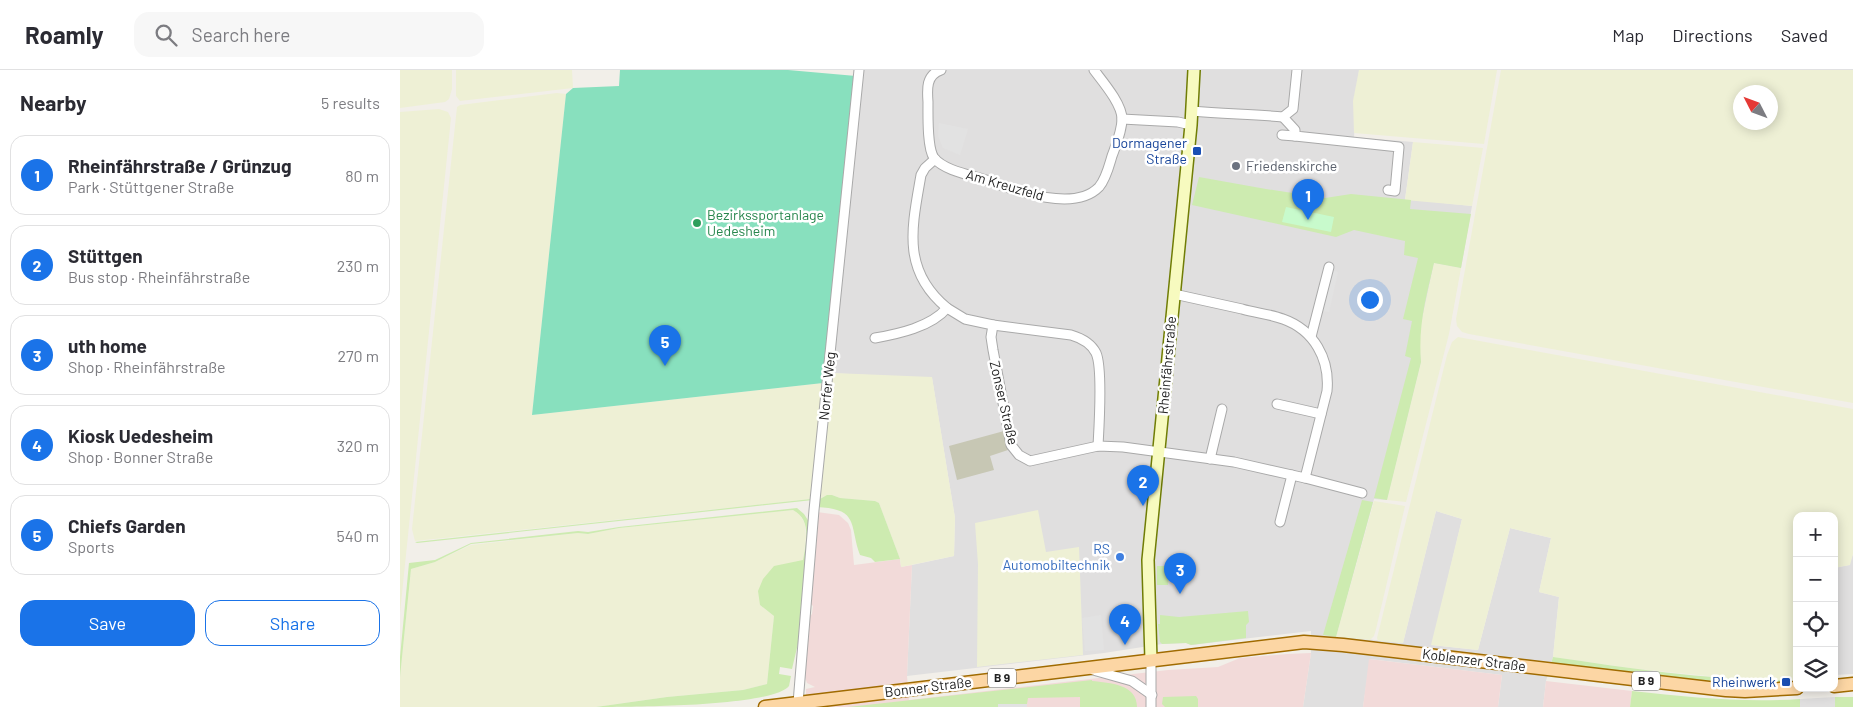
<!DOCTYPE html>
<html lang="en">
<head>
<meta charset="utf-8">
<style>
	:root { --surface:#fff; --page:#f7f7f7; --text:#2b2b33; --muted:#7c7c81; --line:#e1e1e2; --accent:#1a73e8 }
	body { margin:0; font-family:Barlow,sans-serif; background:var(--page); color:var(--text) }
	.controls { position:absolute; right:15px; bottom:15px; display:grid; overflow:hidden; border-radius:10px; box-shadow:0 2px 12px #0003 }
	.controls button { width:45px; height:45px; display:grid; place-items:center; padding:0; border:0; border-bottom:1px solid var(--line); background:var(--surface); color:var(--text); font:25px sans-serif }
	.compass { position:absolute; left:1333px; top:15px; width:45px; height:45px; border-radius:50%; background:var(--surface); box-shadow:0 2px 12px #0003; rotate:312deg }
	.you { position:absolute; left:969px; top:229px; width:18px; height:18px; margin:-12px; border:4px solid #fff; border-radius:50%; background:#1a73e8; box-shadow:0 0 0 8px #1a73e833 }
	.badge { display:grid; place-items:center; width:32px; height:32px; border-radius:50%; background:var(--accent); color:#fff; font-size:16px; font-weight:700 }
	.pin { position:absolute; translate:-50% -41px; filter:drop-shadow(0 1px 2px #0008) }
	.pin::after { content:''; position:absolute; top:26px; width:18px; height:15px; background:inherit; clip-path:polygon(0 0,100% 0,50% 100%) }
	.list { margin:0; padding:0; list-style:none }
	h2 { display:flex; justify-content:space-between; align-items:center; height:65px; margin:0; padding:0 20px; font-size:21px }
	h2 small { font-size:16px; font-weight:400; color:var(--muted) }
	.list li { display:grid; grid-template-columns:32px 1fr auto; gap:15px; align-items:center; box-sizing:border-box; height:80px; margin:0 10px 10px; padding:0 10px; border:1px solid var(--line); border-radius:15px }
	.list b { display:block; font-size:19px; white-space:nowrap }
	.list p { margin:0; font-size:16px; white-space:nowrap; color:var(--muted) }
	.list em { font-size:16px; font-style:normal; color:var(--muted) }
	.actions { display:flex; gap:10px; padding:15px 20px }
	.actions a { flex:1; padding:11px 0; border:1px solid var(--accent); border-radius:15px; text-align:center; font-size:18px; color:var(--accent) }
	.actions .main { background:var(--accent); color:#fff }
	.icon { flex:none; width:28px; height:28px; fill:none; stroke:currentColor; stroke-width:2; stroke-linecap:round; stroke-linejoin:round }
	.map { position:relative; flex:none; width:1453px; height:637px; overflow:hidden }
	header { display:flex; align-items:center; gap:30px; box-sizing:border-box; height:70px; padding:0 25px; background:var(--surface); border-bottom:1px solid var(--line) }
	header strong { font-size:24px }
	nav { display:flex; gap:28px; margin-inline-start:auto; font-size:18px }
	.search { width:350px; height:45px; background:var(--page); display:flex; align-items:center; gap:12px; box-sizing:border-box; padding:0 18px; border-radius:15px; color:var(--muted); font-size:19px }
	main { display:flex }
	aside { flex:1; background:var(--surface) }
	.map>svg:first-child { display:block }
	.residential { fill:#e0dfdf }
	.commercial { fill:#f2dad9 }
	.construction { fill:#c7c7b4 }
	.farmland { fill:#eef0d5; fill-rule:evenodd }
	.grass { fill:#cdebb0 }
	.park { fill:#c8facc }
	.pitch { fill:#88e0be }
	.parking { fill:#e2e2e2 }
	.lines { fill:none; stroke-linecap:round; stroke-linejoin:round }
	.street-casing { stroke:#a9a9a9; stroke-width:11 }
	.secondary-casing { stroke:#707d05; stroke-width:14 }
	.primary-casing { stroke:#a06b00; stroke-width:15 }
	.street { stroke:#fff; stroke-width:9 }
	.secondary { stroke:#f7fabf; stroke-width:11 }
	.primary { stroke:#fcd6a4; stroke-width:12 }
	.transit-dot { fill:#1a4fb4; stroke:#fff; stroke-width:2 }
	.worship-dot { fill:#6b7280; stroke:#fff; stroke-width:2 }
	.leisure-dot { fill:#2e9e5b; stroke:#fff; stroke-width:2 }
	.shop-dot { fill:#3f7fe0; stroke:#fff; stroke-width:2 }
	.labels { text-anchor:middle; stroke-width:5; stroke-linejoin:round; paint-order:stroke }
	.shield { fill:#fff; stroke:#646464; stroke-width:1 }
	.shield-label { font-size:12px; font-weight:bold; fill:#222 }
	.transit-label { font-size:14px; fill:#164399; stroke:#fff; text-anchor:end }
	.worship-label { font-size:14px; fill:#5b616d; stroke:#fff; text-anchor:start }
	.street-label { font-size:14px; fill:#222; stroke:#fff }
	.leisure-label { font-size:14px; fill:#27864d; stroke:#fff; text-anchor:start }
	.shop-label { font-size:14px; fill:#366cbe; stroke:#fff; text-anchor:end }
</style>
</head>
<body>
<header>
<strong>Roamly</strong>
<div class="search"><svg class="icon" aria-label="search" viewBox="0 0 24 24"><circle cx="10" cy="10" r="6"/><path d="M15 15l6 6"/></svg>Search here</div>
<nav><a>Map</a><a>Directions</a><a>Saved</a></nav>
</header>
<main>
<aside>
<h2>Nearby<small>5 results</small></h2>
<ul class="list">
<li><span class="badge">1</span><div><b>Rheinfährstraße / Grünzug</b><p>Park · Stüttgener Straße</p></div><em>80 m</em></li>
<li><span class="badge">2</span><div><b>Stüttgen</b><p>Bus stop · Rheinfährstraße</p></div><em>230 m</em></li>
<li><span class="badge">3</span><div><b>uth home</b><p>Shop · Rheinfährstraße</p></div><em>270 m</em></li>
<li><span class="badge">4</span><div><b>Kiosk Uedesheim</b><p>Shop · Bonner Straße</p></div><em>320 m</em></li>
<li><span class="badge">5</span><div><b>Chiefs Garden</b><p>Sports</p></div><em>540 m</em></li>
</ul>
<div class="actions"><a class="main">Save</a><a>Share</a></div>
</aside>
<div class="map">
<svg width="1453" height="637" viewBox="0 0 1453 637">
	<rect width="100%" height="100%" fill="#f2efe9"/>
	<g class="residential">
		<path d="M 457,0 L 959,0 L 954,67 L 1013,72 L 1005,129 L 1072,136 L 1061,198 L 1034,193 L 1019,268 L 1021,292 L 987,430 L 974,429 L 936,566 L 1003,573 L 1036,441 L 1062,449 L 1032,575 L 1078,580 L 1110,458 L 1151,468 L 1139,522 L 1159,527 L 1153,587 L 1146,611 L 1143,637 L 1098,637 L 1102,605 L 970,589 L 963,637 L 903,637 L 911,583 L 911,561 L 791,575 L 786,573 L 762,574 L 704,583 L 507,606 L 512,495 L 554,486 L 555,448 L 532,308 L 426,303 Z"/>
		<path d="M 1453,484 L 1453,604 L 1434,605 L 1434,498 L 1449,495 Z"/>
		<path d="M 1435,627 L 1435,637 L 1400,637 L 1400,629 Z"/>
	</g>
	<g class="commercial">
		<path d="M 417,442 L 439,445 L 448,453 L 451,460 L 454,495 L 500,489 L 501,497 L 512,495 L 507,606 L 509,630 L 768,600 L 818,597 L 840,588 L 887,584 L 911,583 L 903,637 L 406,637 L 406,619 L 415,617 L 407,613 L 405,607 L 406,550 L 412,544 L 413,536 L 408,531 Z"/>
		<path d="M 969,589 L 1102,605 L 1098,637 L 963,637 Z"/>
		<path d="M 1146,611 L 1232,621 L 1230,637 L 1143,637 Z"/>
	</g>
	<path class="construction" d="M 604,361 L 608,380 L 590,386 L 594,400 L 557,410 L 549,376 Z"/>
	<g class="farmland">
		<path d="M 0,0 L 52,0 L 52,19 L 49,29 L 45,32 L 0,38 Z"/>
		<path d="M 56,0 L 172,0 L 173,18 L 60,31 L 56,26 Z"/>
		<path d="M 959,0 L 1097,0 L 1084,74 L 954,63 L 953,31 Z"/>
		<path d="M 1101,0 L 1453,0 L 1453,333 L 1069,264 L 1062,262 L 1057,256 L 1056,249 L 1059,233 ZM 1340,22 L 1370,22 L 1370,52 L 1340,52 Z"/>
		<path d="M 157,23 L 166,24 L 132,345 L 423,313 L 411,429 L 15,471 L 12,459 L 57,37 L 60,35 Z"/>
		<path d="M 39,39 L 48,42 L 51,48 L 0,543 L 0,42 Z"/>
		<path d="M 1013,72 L 1083,78 L 1072,136 L 1005,130 Z"/>
		<path d="M 1034,193 L 1061,198 L 1049,264 L 1006,432 L 987,430 L 1021,292 L 1019,268 L 1021,253 Z"/>
		<path d="M 1058,267 L 1453,339 L 1453,484 L 1450,495 L 1434,498 L 1434,446 L 1397,446 L 1397,610 L 1349,610 L 1237,599 L 1153,587 L 1159,527 L 1139,522 L 1151,468 L 1110,458 L 1078,580 L 1031,575 L 1062,449 L 1036,441 L 1003,573 L 978,571 L 977,568 L 1047,285 L 1052,272 Z"/>
		<path d="M 433,303 L 532,307 L 555,448 L 554,486 L 501,497 L 500,489 L 479,433 L 475,431 L 440,428 L 432,425 L 423,427 L 419,430 Z"/>
		<path d="M 974,431 L 1005,436 L 976,559 L 974,566 L 970,570 L 936,567 Z"/>
		<path d="M 393,440 L 399,443 L 405,454 L 406,468 L 403,490 L 360,535 L 374,546 L 367,614 L 343,620 L 267,627 L 196,637 L 0,637 L 0,607 L 11,499 L 35,492 L 71,475 L 178,463 L 188,464 L 219,458 Z"/>
		<path d="M 638,440 L 646,482 L 679,477 L 683,585 L 577,597 L 578,494 L 575,453 Z"/>
	</g>
	<g class="grass">
		<path d="M 799,107 L 866,119 L 925,128 L 951,124 L 1011,130 L 1010,139 L 1071,144 L 1061,198 L 1034,193 C 1026,228 1018,255 1021,292 L 987,430 L 974,428 L 1011,288 L 1005,286 L 1012,251 L 1003,249 L 1018,188 L 1004,185 L 1005,171 L 954,160 L 936,167 L 792,135 Z"/>
		<path d="M 423,313 L 413,430 L 17,473 L 15,472 L 411,429 Z"/>
		<path d="M 426,352 L 428,352 L 420,429 L 427,425 L 432,425 L 440,428 L 475,431 L 479,433 L 500,489 L 475,492 L 471,488 L 460,485 C 449,455 460,439 417,437 Z"/>
		<path d="M 962,430 L 973,432 L 936,567 L 923,565 Z"/>
		<path d="M 397,438 L 404,444 L 411,455 L 399,569 L 392,599 L 380,597 L 379,604 L 391,606 L 389,616 C 372,637 228,637 196,637 L 267,627 L 343,620 L 367,614 L 374,546 L 360,535 L 358,521 L 363,509 L 374,496 L 403,490 C 406,472 412,450 393,440 L 219,458 L 188,464 L 178,463 L 71,474 L 35,492 L 11,499 L 0,607 L 0,587 L 9,493 L 35,490 L 71,473 L 178,461 L 188,462 L 219,457 Z"/>
		<path d="M 757,496 L 769,496 L 768,515 L 757,515 Z"/>
		<path d="M 848,541 L 849,552 L 846,555 L 846,568 L 791,575 L 786,573 L 762,574 L 760,572 L 758,554 L 760,554 L 760,545 L 779,547 Z"/>
		<path d="M 1153,587 C 1229,598 1305,610 1382,610 L 1383,613 L 1344,616 L 1151,594 Z"/>
		<path d="M 692,610 L 692,611 C 710,613 737,614 737,637 L 680,637 L 680,627 L 628,628 L 627,634 L 599,634 L 598,637 L 448,637 Z"/>
		<path d="M 1232,621 C 1290,627 1342,633 1400,629 L 1400,637 L 1230,637 Z"/>
		<path d="M 796,626 L 798,629 L 798,637 L 765,637 L 762,634 L 763,627 Z"/>
		<rect x="1435" y="627" width="18" height="10"/>
	</g>
	<path class="park" d="M 886,137 L 934,147 L 931,162 L 882,152 Z"/>
	<path class="pitch" d="M 220,0 L 388,0 L 456,6 L 423,313 L 132,345 L 166,24 L 173,18 L 219,16 Z"/>
	<g class="parking">
		<path d="M 539,53 L 568,59 L 560,85 L 543,78 L 538,66 Z"/>
		<path d="M 931,200 L 938,202 L 929,242 L 922,241 Z"/>
		<path d="M 701,545 L 704,580 L 685,581 L 682,548 Z"/>
		<path d="M 598,634 L 627,634 L 627,637 L 575,637 L 598,637 Z"/>
	</g>
	<g class="lines">
		<defs>
			<g id="street">
				<path d="M 541,0 C 526,5 527,19 528,32 C 528,45 527,78 534,88 C 545,101 571,105 586,110 C 614,120 674,143 699,117 C 706,109 709,96 712,86 C 716,75 722,61 722,49 C 722,34 703,12 694,0"/>
				<path d="M 792,41 C 823,44 853,44 883,47 L 893,39 L 897,0"/>
				<path d="M 883,47 L 895,60 L 895,66 L 999,77 L 995,121 L 988,120"/>
				<path d="M 722,49 L 778,52 L 791,55"/>
				<path d="M 882,65 L 895,66"/>
				<path d="M 535,89 L 525,98 L 521,105 C 512,157 501,200 547,238"/>
				<path d="M 593,255 L 671,265 C 681,268 691,273 696,283 C 703,298 699,357 698,376"/>
				<path d="M 911,267 L 929,197"/>
				<path d="M 475,268 C 498,264 531,257 547,238 L 565,249 L 593,255 L 591,267 L 593,280 L 611,375 L 619,385 L 630,391 L 698,376 L 723,377 L 834,392 L 905,408 L 927,321 C 930,289 914,260 883,249 C 870,244 855,243 842,239 C 819,234 797,229 774,224"/>
				<path d="M 877,334 L 921,344"/>
				<path d="M 810,389 L 822,339"/>
				<path d="M 905,408 L 962,423"/>
				<path d="M 880,452 L 892,405"/>
				<path d="M 751,590 L 751,637"/>
				<path d="M 693,600 L 732,611 L 752,625"/>
				<path d="M 398,633 L 414,440 L 459,0"/>
			</g>
			<path id="secondary" d="M 751,590 L 748,490 L 791,55 L 794,0"/>
			<g id="primary">
				<path d="M 1434,616 L 1453,614"/>
				<path d="M 365,637 L 904,572 L 943,575 L 1326,620 L 1345,621 L 1397,618"/>
			</g>
		</defs>
		<use href="#street" class="street-casing"/>
		<use href="#secondary" class="secondary-casing"/>
		<use href="#primary" class="primary-casing"/>
		<use href="#street" class="street"/>
		<use href="#secondary" class="secondary"/>
		<use href="#primary" class="primary"/>
	</g>
	<g class="transit-dot">
		<rect x="792" y="76" width="10" height="10" rx="2.5"/>
		<rect x="1381" y="607" width="10" height="10" rx="2.5"/>
	</g>
	<circle class="worship-dot" cx="836" cy="96" r="5"/>
	<circle class="leisure-dot" cx="297" cy="153" r="5"/>
	<circle class="shop-dot" cx="720" cy="487" r="5"/>
	<g class="labels">
		<g class="shield">
			<rect x="588" y="598.5" width="28" height="19" rx="4"/>
			<rect x="1232" y="601.5" width="28" height="19" rx="4"/>
		</g>
		<g class="shield-label">
			<text x="602" y="612">B 9</text>
			<text x="1246" y="615">B 9</text>
		</g>
		<g class="transit-label">
			<text x="787" y="78">Dormagener<tspan x="787" dy="16">Straße</tspan></text>
			<text x="1376" y="617">Rheinwerk</text>
		</g>
		<g class="worship-label">
			<text x="846" y="101">Friedenskirche</text>
		</g>
		<g class="street-label">
			<text transform="translate(605 115) rotate(16)" y="5">Am Kreuzfeld</text>
			<text transform="translate(767 295) rotate(-85)" y="5">Rheinfährstraße</text>
			<text transform="translate(427 316) rotate(-84)" y="5">Norfer Weg</text>
			<text transform="translate(604 333) rotate(77)" y="5">Zonser Straße</text>
			<text transform="translate(1074 590) rotate(7)" y="5">Koblenzer Straße</text>
			<text transform="translate(528 617) rotate(-7)" y="5">Bonner Straße</text>
		</g>
		<g class="leisure-label">
			<text x="307" y="150">Bezirkssportanlage<tspan x="307" dy="16">Uedesheim</tspan></text>
		</g>
		<g class="shop-label">
			<text x="710" y="484">RS<tspan x="710" dy="16">Automobiltechnik</tspan></text>
		</g>
	</g>
</svg>
<div class="controls">
<button>+</button>
<button>−</button>
<button><svg class="icon" aria-label="locate" viewBox="0 0 24 24"><circle cx="12" cy="12" r="6"/><path d="M12 2v4M12 18v4M2 12h4M18 12h4"/></svg></button>
<button><svg class="icon" aria-label="layers" viewBox="0 0 24 24"><path d="M12 4l9 5-9 5-9-5zM3 14l9 5 9-5"/></svg></button>
</div>
<svg class="compass" viewBox="-18 -18 36 36"><path d="M0-13l5 13h-10z" fill="#e53935"/><path d="M0 13l5-13h-10z" fill="#7c7c81"/></svg>
<div class="you"></div>
<div class="pin badge" style="left:908px;top:150px">1</div>
<div class="pin badge" style="left:743px;top:436px">2</div>
<div class="pin badge" style="left:780px;top:524px">3</div>
<div class="pin badge" style="left:725px;top:575px">4</div>
<div class="pin badge" style="left:265px;top:296px">5</div>
</div>
</main>
</body>
</html>
